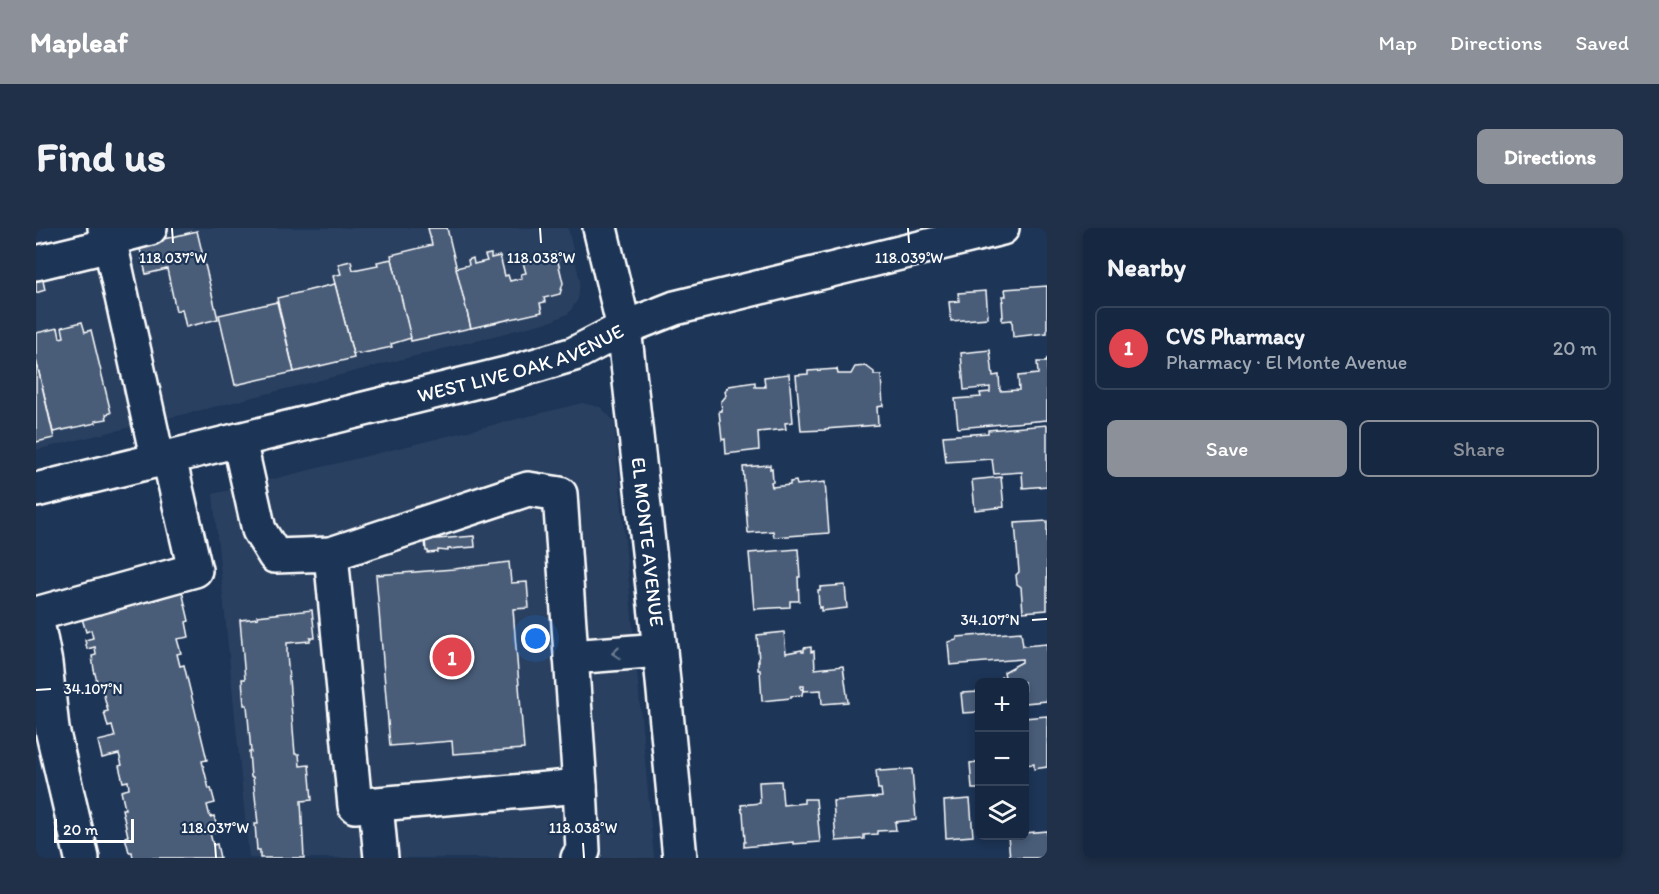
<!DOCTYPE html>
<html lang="en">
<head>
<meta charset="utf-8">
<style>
	:root { --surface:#162841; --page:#1f3048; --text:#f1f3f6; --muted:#9ea6b1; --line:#35445a; --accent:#8c9099 }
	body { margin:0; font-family:Itim,sans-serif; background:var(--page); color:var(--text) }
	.controls { position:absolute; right:18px; bottom:18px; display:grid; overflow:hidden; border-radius:9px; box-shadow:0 3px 9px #0003 }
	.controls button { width:54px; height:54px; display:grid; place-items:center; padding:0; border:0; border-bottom:2px solid var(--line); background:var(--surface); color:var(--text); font:30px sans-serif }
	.scale { position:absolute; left:18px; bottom:15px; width:80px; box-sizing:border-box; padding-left:6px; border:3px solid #fff; border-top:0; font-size:16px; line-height:21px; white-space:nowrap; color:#fff; -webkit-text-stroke:4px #1d3557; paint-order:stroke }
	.you { position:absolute; left:500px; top:411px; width:21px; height:21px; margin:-15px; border:4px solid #fff; border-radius:50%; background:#1a73e8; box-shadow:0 0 0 9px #1a73e833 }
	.badge { display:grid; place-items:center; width:39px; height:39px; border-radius:50%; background:var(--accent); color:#fff; font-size:20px; font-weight:700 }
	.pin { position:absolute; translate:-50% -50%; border:3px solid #fff; box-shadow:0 2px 6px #0006 }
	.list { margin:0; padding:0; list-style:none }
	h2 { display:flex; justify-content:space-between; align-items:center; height:78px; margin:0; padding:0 24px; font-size:26px }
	h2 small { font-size:20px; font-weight:400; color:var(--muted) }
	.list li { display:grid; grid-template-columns:39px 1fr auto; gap:18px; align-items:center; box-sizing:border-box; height:84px; margin:0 12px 12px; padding:0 12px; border:2px solid var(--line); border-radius:9px }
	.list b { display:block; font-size:22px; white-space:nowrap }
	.list p { margin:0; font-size:20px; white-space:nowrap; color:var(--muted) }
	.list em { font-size:20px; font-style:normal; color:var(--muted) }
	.actions { display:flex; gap:12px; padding:18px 24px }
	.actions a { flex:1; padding:14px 0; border:2px solid var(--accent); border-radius:9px; text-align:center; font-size:21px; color:var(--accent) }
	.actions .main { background:var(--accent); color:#fff }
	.icon { flex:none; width:33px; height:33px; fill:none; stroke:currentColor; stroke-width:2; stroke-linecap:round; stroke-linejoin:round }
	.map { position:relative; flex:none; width:1011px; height:630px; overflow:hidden; border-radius:9px }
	header { display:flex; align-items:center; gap:36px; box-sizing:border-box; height:84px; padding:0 30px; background:var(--accent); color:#fff }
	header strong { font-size:28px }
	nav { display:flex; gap:33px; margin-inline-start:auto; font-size:21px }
	.intro { display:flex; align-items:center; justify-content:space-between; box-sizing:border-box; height:144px; padding:0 36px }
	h1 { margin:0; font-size:42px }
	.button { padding:15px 27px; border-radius:9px; background:var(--accent); color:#fff; font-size:21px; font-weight:700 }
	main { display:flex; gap:36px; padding:0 36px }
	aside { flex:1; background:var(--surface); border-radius:9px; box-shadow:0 3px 9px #0003 }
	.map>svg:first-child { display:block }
	.built { fill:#2a4161 }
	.building { fill:#4a5d79; stroke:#fff; stroke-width:1.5 }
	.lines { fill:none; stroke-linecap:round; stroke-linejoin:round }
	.minor-casing { stroke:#fff; stroke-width:38 }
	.minor { stroke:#1d3557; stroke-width:33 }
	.oneway { stroke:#6c7c92 }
	.ticks { fill:none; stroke:#fff; stroke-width:2 }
	.labels { text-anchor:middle; stroke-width:4.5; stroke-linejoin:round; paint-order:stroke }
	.street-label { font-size:20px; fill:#fff; stroke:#1d3557 }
	.ticks-label { font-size:15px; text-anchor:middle; fill:#fff; stroke:#1d3557; stroke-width:4.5; stroke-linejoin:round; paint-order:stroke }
</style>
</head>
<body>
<header>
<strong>Mapleaf</strong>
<nav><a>Map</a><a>Directions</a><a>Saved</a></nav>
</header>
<div class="intro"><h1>Find us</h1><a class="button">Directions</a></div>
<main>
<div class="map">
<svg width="1011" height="630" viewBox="0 0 1011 630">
	<rect width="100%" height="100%" fill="#1d3557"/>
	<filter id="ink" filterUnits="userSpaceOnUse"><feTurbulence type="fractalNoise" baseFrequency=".0167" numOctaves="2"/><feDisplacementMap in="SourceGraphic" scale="12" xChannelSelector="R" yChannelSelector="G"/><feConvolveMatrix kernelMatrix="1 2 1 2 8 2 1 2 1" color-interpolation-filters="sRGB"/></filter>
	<g filter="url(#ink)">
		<g class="built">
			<path d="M 82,0 L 532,0 L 544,53 L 542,71 L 533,85 L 516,93 L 186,177 L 0,222 L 0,21 Z"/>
			<path d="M 546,175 L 564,179 L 578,193 L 618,630 L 213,630 L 177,266 Z"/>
		</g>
		<g class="building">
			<path d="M 392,0 L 411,0 L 435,100 L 375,113 L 355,27 L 396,17 Z"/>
			<path d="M 161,3 L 182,91 L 150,99 L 146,81 L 140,83 L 131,41 L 110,46 L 103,17 Z"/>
			<path d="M 520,25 L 527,55 L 524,66 L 508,70 L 509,74 L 504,75 L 506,84 L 435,100 L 420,40 L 433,37 L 432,32 L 437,30 L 438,36 L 451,33 L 449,27 L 455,26 L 455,30 L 464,28 L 469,48 L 472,47 L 474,53 L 486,50 L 485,46 L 490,45 L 487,34 L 515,28 L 514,26 Z"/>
			<path d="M 356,31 L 375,110 L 355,116 L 356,119 L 323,126 L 323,125 L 317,126 L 297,48 L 305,46 L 302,36 L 315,33 L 317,42 L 342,37 L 341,34 Z"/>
			<path d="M 5,43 L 9,62 L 0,65 L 0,45 Z"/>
			<path d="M 299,56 L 318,130 L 258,144 L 241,70 Z"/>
			<path d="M 1011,58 L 1011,105 L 977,109 L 976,92 L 966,93 L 966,89 L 967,89 L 966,73 L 967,73 L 966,68 L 970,68 L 969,61 Z"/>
			<path d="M 950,63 L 952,90 L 915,93 L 913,74 L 923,73 L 922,65 Z"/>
			<path d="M 241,74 L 258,144 L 199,157 L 183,87 Z"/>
			<path d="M 46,94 L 49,104 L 55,102 L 75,185 L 70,186 L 71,191 L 59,193 L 60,195 L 17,204 L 0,132 L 0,105 L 22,100 L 24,110 L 28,109 L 26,99 Z"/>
			<path d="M 954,122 L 957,148 L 963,147 L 964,163 L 983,162 L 982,148 L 1002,146 L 1001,134 L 1010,134 L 1011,130 L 1011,192 L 922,200 L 919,171 L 945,169 L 944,165 L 954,164 L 954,159 L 928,162 L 925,125 Z"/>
			<path d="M 0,132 L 18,210 L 0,214 Z"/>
			<path d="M 830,138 L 838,144 L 838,147 L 845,147 L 847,178 L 841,179 L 842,197 L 789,201 L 789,202 L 765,203 L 760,147 L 772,146 L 772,143 L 801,141 L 802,146 L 815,146 L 819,139 Z"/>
			<path d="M 753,146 L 757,194 L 749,195 L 750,201 L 722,204 L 723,222 L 690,226 L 689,211 L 686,212 L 683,183 L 686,183 L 685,174 L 690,168 L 689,163 L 693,158 L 719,154 L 719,159 L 729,159 L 728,149 Z"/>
			<path d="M 1011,197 L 1011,258 L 987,260 L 986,244 L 958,246 L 956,231 L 910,234 L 907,208 L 952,205 L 952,202 Z"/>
			<path d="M 734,237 L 734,241 L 736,240 L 737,254 L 735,254 L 736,259 L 754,257 L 754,254 L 760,253 L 761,257 L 789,254 L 793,305 L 738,309 L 737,303 L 712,305 L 707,239 Z"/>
			<path d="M 965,249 L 968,279 L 939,282 L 936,252 Z"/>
			<path d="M 1011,293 L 1011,382 L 987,384 L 985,359 L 981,356 L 980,347 L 983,344 L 979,295 Z"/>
			<path d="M 438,308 L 439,319 L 412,321 L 412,323 L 402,322 L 402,324 L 392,325 L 392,323 L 390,323 L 389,312 Z"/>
			<path d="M 762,321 L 764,349 L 762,349 L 763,373 L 754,373 L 754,379 L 718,381 L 713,325 Z"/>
			<path d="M 473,334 L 475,355 L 491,354 L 493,380 L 477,381 L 488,521 L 417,526 L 416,513 L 354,518 L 340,347 L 418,341 Z"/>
			<path d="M 809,357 L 811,380 L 785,383 L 785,379 L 783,380 L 782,362 L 784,362 L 784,359 Z"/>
			<path d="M 146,363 L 153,393 L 150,394 L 153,409 L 141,411 L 145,425 L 141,426 L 144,438 L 148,437 L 171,532 L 166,533 L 173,561 L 175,560 L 179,575 L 171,577 L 174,589 L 178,588 L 182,603 L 174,605 L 177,617 L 181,616 L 184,630 L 97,630 L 96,624 L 93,624 L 89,609 L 92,608 L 86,581 L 89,581 L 85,563 L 93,561 L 92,553 L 87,554 L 83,538 L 86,537 L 83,526 L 66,530 L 62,513 L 79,509 L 76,498 L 72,499 L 68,484 L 72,483 L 65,456 L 62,457 L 58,442 L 56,428 L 60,427 L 59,419 L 51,421 L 49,412 L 57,410 L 55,402 L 50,404 L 45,387 L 108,368 L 109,374 L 123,371 L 123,368 Z"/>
			<path d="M 276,382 L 279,410 L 274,410 L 274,413 L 251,415 L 251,426 L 259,526 L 263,526 L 264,538 L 273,537 L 276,572 L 265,573 L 268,630 L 224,630 L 224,622 L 221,622 L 219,596 L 222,596 L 217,549 L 215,549 L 213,524 L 215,524 L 211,477 L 208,477 L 206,451 L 209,451 L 204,392 L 222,390 L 221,388 Z"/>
			<path d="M 748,404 L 750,425 L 766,422 L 766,424 L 768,424 L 768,420 L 775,419 L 775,424 L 778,423 L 779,441 L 807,438 L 812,474 L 786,476 L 785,462 L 768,463 L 768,458 L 765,458 L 765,461 L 767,461 L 766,467 L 755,468 L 755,470 L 726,473 L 724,442 L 722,442 L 722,433 L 723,433 L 721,407 Z"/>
			<path d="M 985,404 L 987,418 L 1011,416 L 1011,473 L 989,475 L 988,479 L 988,454 L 965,454 L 965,449 L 969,449 L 968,444 L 986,434 L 986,431 L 914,437 L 912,414 L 921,412 L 921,409 Z"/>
			<path d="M 944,464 L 944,484 L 927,485 L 925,465 Z"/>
			<path d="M 1011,488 L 1011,539 L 998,541 L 998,536 L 988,537 L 988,490 Z"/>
			<path d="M 944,534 L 944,561 L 936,561 L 934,535 Z"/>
			<path d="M 844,541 L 844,543 L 876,541 L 880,592 L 859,594 L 860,602 L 841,603 L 841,606 L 828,607 L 828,611 L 800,613 L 797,573 L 846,569 L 845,561 L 842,561 L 840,542 Z"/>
			<path d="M 745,553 L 747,577 L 768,575 L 768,571 L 780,571 L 784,614 L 757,616 L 757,614 L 708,619 L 708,614 L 709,614 L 707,584 L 706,584 L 705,577 L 724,575 L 723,554 Z"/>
			<path d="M 934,571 L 937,608 L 910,610 L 908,573 Z"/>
			<path d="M 1011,603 L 1011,630 L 974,630 L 972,608 L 988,608 L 988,605 Z"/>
		</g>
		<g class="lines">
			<defs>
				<g id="minor">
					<path d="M 69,0 L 77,28 L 122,233"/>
					<path id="s1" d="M 564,0 L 588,100 L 624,422 L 644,630"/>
					<path d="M 72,11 L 114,0"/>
					<path d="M 0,35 L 74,17"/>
					<path d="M 203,212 L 223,302 L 239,328 L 295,326 L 319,578 L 544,558 L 547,623 L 542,630"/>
					<path id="s2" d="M 0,262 L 474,145 L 538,126 L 588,100 L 639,80 L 966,0"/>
					<path d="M 295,326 L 492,261 L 524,266 L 544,558"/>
					<path d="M 0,386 L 159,342 L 133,230"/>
					<path d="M 0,389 L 9,435 L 16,501 L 46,630"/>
					<path d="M 535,429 L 624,422"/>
					<path d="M 340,577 L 345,630"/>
				</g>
			</defs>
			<use href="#minor" class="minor-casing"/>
			<use href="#minor" class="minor"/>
		</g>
		<defs><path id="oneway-chevron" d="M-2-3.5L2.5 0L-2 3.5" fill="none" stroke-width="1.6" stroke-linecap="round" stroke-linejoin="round" transform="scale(1.5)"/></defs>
		<use class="oneway" href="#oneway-chevron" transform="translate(580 425) rotate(175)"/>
	</g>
	<path class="ticks" d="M 136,0 L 137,15M 504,0 L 505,15M 872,0 L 873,15M 996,392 L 1011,391M 0,462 L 15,461M 179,615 L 180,630M 547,615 L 548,630"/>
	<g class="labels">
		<g class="street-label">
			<text dy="7" stroke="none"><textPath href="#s2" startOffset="501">WEST LIVE OAK AVENUE</textPath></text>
			<text dy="7" stroke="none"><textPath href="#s1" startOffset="318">EL MONTE AVENUE</textPath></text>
		</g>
	</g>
	<g class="ticks-label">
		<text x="137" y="35">118.037°W</text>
		<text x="505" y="35">118.038°W</text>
		<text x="873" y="35">118.039°W</text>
		<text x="954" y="397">34.107°N</text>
		<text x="57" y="466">34.107°N</text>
		<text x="179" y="605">118.037°W</text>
		<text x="547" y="605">118.038°W</text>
	</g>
</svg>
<div class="controls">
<button>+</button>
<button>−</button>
<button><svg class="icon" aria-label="layers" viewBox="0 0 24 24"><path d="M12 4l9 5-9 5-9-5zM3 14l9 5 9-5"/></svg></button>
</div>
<div class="scale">20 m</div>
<div class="you"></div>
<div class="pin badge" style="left:416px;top:429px;background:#e0444e">1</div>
</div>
<aside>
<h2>Nearby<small></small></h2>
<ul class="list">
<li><span class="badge" style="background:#e0444e">1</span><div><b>CVS Pharmacy</b><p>Pharmacy · El Monte Avenue</p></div><em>20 m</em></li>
</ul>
<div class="actions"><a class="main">Save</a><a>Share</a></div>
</aside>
</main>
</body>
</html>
